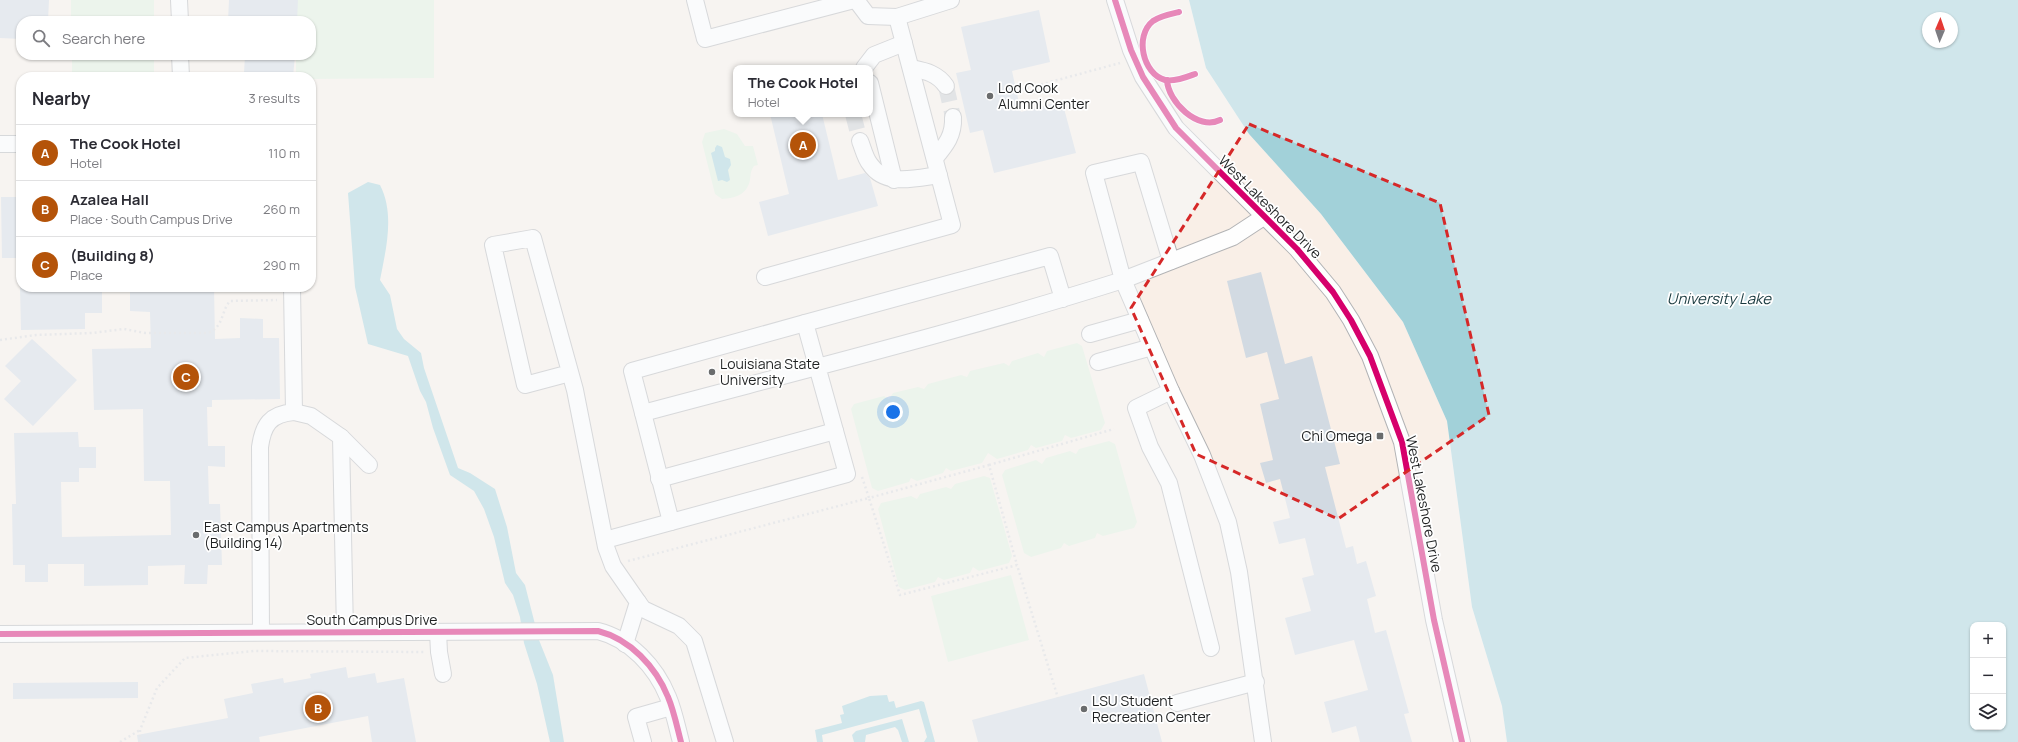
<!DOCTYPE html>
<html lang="en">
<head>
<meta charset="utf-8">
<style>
	:root { --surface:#fff; --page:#f7f7f7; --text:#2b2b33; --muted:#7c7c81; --line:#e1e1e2; --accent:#b45309 }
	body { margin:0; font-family:Manrope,sans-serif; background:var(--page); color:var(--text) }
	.controls { position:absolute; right:12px; bottom:12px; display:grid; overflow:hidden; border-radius:8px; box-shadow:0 1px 3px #0004 }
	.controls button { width:36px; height:36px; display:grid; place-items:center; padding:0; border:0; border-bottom:1px solid var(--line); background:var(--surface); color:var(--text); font:20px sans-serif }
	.compass { position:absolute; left:1922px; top:12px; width:36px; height:36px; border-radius:50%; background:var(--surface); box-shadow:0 1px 3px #0004; rotate:2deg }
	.you { position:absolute; left:893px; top:412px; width:14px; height:14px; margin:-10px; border:3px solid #fff; border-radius:50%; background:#1a73e8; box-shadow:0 0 0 6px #1a73e833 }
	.badge { display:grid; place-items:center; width:26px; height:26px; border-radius:50%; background:var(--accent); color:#fff; font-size:13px; font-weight:700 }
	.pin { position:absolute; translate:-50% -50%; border:2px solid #fff; box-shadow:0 1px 4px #0006 }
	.popup { position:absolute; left:733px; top:65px; width:140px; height:52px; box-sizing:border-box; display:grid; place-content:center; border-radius:8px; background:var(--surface); filter:drop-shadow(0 1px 3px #0005); font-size:13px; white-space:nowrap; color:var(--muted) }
	.popup b { font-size:15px; color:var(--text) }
	.popup::after { content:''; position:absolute; left:50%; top:100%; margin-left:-8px; border:8px solid transparent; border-top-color:var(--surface) }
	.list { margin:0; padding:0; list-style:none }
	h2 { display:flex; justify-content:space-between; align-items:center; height:52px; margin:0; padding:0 16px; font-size:17px }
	h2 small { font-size:13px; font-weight:400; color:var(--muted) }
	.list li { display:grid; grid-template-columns:26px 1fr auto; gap:12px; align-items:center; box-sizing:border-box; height:56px; padding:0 16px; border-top:1px solid var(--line) }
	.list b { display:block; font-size:15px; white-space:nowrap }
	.list p { margin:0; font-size:13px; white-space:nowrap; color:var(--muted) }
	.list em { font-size:13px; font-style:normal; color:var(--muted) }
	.icon { flex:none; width:22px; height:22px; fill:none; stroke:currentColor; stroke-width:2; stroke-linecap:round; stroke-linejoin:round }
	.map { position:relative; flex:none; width:2018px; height:742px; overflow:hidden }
	.search { position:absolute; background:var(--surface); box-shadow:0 1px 3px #0004; left:16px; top:16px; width:300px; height:44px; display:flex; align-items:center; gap:10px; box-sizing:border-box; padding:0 14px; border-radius:16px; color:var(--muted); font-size:15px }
	.panel { position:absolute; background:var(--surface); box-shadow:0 1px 3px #0004; left:16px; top:72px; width:300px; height:220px; border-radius:16px }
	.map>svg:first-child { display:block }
	.education { fill:#f9efe7; fill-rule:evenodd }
	.green { fill:#e0efdc }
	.water { fill:#a2d1d9; fill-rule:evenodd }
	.building { fill:#d2dae2 }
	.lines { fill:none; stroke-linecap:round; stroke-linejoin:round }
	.minor-tunnel { stroke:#caccce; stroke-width:16; stroke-dasharray:16 8; stroke-linecap:butt }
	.minor-casing { stroke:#b2b3b5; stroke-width:18 }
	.path { stroke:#d8d8d9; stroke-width:2.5; stroke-dasharray:2 3; stroke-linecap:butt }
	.minor { stroke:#fefefe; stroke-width:16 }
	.cycleway-casing { stroke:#fff; stroke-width:8 }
	.cycleway { stroke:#d6006c; stroke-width:6 }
	.marked { fill:none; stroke:#d62828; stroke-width:3; stroke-dasharray:8 5; stroke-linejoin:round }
	.poi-dot { fill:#6a6c6d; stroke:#fff; stroke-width:1.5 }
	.labels { text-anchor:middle; stroke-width:3.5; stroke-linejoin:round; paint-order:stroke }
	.poi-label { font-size:14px; fill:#1f2122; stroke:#fff; text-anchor:start }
	.street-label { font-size:14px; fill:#1f2122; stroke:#fff }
	.water-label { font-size:15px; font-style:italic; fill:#193a3f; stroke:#fff }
</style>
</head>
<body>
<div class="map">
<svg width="2018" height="742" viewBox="0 0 2018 742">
	<rect width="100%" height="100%" fill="#f5f7f9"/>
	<path class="education" d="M 0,0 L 1189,0 L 1206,68 L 1249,134 L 1321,214 L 1403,322 L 1447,421 L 1472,607 L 1502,706 L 1507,742 L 0,742 ZM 21,21 L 311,21 L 311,55 L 21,55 ZM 736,68 L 870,68 L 870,114 L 736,114 ZM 21,77 L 311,77 L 311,287 L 21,287 Z"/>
	<g class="green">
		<rect x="71" y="0" width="83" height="21"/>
		<path d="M 296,0 L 434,0 L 434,78 L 311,79 L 311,77 L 296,77 L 296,55 L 311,55 L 311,21 L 296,21 Z"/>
		<rect x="72" y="55" width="82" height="22"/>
		<path d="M 724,129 L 737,134 L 745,146 L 753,146 L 758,165 L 754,166 C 750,172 751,174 750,180 C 747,195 735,198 722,199 L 715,194 L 702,142 L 705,133 Z"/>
		<path d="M 1077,343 L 1082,346 L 1105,423 L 1101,430 L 1071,438 L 1065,435 L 1062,441 L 1036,448 L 1031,445 L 1028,450 L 997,459 L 988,453 L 982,463 L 951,471 L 946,468 L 943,473 L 917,481 L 911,478 L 909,482 L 878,491 L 872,488 L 851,409 L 854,404 L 884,396 L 889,399 L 893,393 L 918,387 L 924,389 L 928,384 L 961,375 L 967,377 L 970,371 L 1004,363 L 1009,366 L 1012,361 L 1038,353 L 1044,357 L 1047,351 Z"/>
		<path d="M 1109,441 L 1115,444 L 1137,522 L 1134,528 L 1103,536 L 1097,533 L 1095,538 L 1069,546 L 1064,543 L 1061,548 L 1031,557 L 1024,553 L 1002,475 L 1005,470 L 1036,460 L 1042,464 L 1046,458 L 1070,451 L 1076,454 L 1079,449 Z"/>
		<path d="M 984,476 L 990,478 L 1012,556 L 1009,563 L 979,571 L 973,567 L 970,573 L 944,580 L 938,577 L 935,582 L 905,590 L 899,587 L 878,509 L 881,503 L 911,496 L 917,499 L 920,494 L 946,487 L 951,489 L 955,484 Z"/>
		<path d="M 1011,575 L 1029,640 L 948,662 L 931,596 Z"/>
	</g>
	<g class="water">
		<path d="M 1189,0 L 2018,0 L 2018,742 L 1507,742 L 1502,706 L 1472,607 L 1447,421 L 1403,322 L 1321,214 L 1249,134 L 1206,68 ZM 1928,18 L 1952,18 L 1952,42 L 1928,42 ZM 1973,625 L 2003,625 L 2003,727 L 1973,727 Z"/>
		<path d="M 717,145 L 722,147 L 725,157 L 730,159 L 731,165 L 728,170 L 730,180 L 727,182 L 722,180 L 718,181 L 711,153 L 715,151 L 715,148 Z"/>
		<path d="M 368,182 L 380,185 C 395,214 386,249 380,280 L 390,295 L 397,329 L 404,339 L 421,353 L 424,368 L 458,468 L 470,473 L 495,489 L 507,527 L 516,573 L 525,585 L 539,640 L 553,675 L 564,742 L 550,742 L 537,684 L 524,643 L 520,617 L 513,595 L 505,583 L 494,537 L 484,509 L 474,491 L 450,475 L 433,428 L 426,402 L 420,391 L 408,356 L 368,344 L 355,287 L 348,193 Z"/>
		<path d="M 887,695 L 889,702 L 894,701 L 896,708 L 921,701 L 924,702 L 935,742 L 924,742 L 927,737 L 919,709 L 822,735 L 823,742 L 817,742 L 815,730 L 842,723 L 840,715 L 844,714 L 842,706 L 870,696 Z"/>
		<path d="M 902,719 L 909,742 L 902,742 L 898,730 L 895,727 L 866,735 L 865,742 L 854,742 L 852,735 L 856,731 Z"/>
	</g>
	<g class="building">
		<path d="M 0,0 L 49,0 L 48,21 L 21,21 L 21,39 L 0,38 Z"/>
		<path d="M 229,0 L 298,0 L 297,21 L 228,21 Z"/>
		<path d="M 1039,10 L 1050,62 L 1012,71 L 1021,112 L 1062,101 L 1076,153 L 994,173 L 983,130 L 970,133 L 956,73 L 971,70 L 961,27 Z"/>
		<path d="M 245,55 L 295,55 L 293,77 L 252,77 L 252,74 L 244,73 Z"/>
		<path d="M 770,114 L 822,114 L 838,180 L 865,173 L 870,178 L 878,206 L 768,236 L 759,202 L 789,194 Z"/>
		<path d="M 1,197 L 21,197 L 21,258 L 2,258 Z"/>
		<path d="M 1261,272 L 1285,364 L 1312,356 L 1340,464 L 1325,467 L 1346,548 L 1353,546 L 1357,564 L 1366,561 L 1376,596 L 1367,599 L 1375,633 L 1386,630 L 1409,713 L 1404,714 L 1412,742 L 1360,742 L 1356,726 L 1332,733 L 1324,702 L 1368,690 L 1354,640 L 1295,655 L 1285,618 L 1311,611 L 1302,578 L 1314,575 L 1305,538 L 1279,544 L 1273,522 L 1290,518 L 1280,479 L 1266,483 L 1260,463 L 1273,460 L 1260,404 L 1279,399 L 1267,352 L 1246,358 L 1227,281 Z"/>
		<path d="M 20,287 L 84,287 L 84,292 L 102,292 L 102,313 L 85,313 L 85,329 L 21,330 Z"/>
		<path d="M 150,287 L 214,287 L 215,339 L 240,338 L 240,318 L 263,319 L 263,338 L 279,338 L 280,399 L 212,400 L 212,407 L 207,407 L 208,446 L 225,446 L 225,467 L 208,466 L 209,504 L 220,504 L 222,565 L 208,565 L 207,584 L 184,584 L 185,565 L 148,566 L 148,585 L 84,586 L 84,564 L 48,564 L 48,582 L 25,582 L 25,565 L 13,565 L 12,504 L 16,504 L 14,433 L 78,432 L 79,447 L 96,447 L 96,468 L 79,468 L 79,482 L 61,482 L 62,537 L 171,535 L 170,481 L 144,481 L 143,409 L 94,410 L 92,349 L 151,348 L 150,312 L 130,311 L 130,291 L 150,291 Z"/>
		<path d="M 32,339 L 77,380 L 33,426 L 4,399 L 21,381 L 5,366 Z"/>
		<path d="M 346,667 L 348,678 L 375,673 L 377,683 L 404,678 L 416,742 L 372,742 L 368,716 L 259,737 L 260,742 L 138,742 L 137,735 L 228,718 L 224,699 L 253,693 L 251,684 L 283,678 L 284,683 L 311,678 L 310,674 Z"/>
		<path d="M 1144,674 L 1162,742 L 978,742 L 972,720 Z"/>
		<path d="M 138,682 L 138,698 L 13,699 L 13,683 Z"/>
	</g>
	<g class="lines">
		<g class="minor-tunnel">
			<path d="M 946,86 L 953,117"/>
			<path d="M 853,114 L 860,141"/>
		</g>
		<defs>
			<g id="minor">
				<path d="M 179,0 L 180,21"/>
				<path d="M 695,0 L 705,39 L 854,0"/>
				<path d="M 856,0 L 868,16 L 897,17"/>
				<path d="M 1115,0 L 1131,50 L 1143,77 L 1176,128 L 1297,249 L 1333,292 L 1351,320 L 1370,356 L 1402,442 L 1434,620 L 1462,742"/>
				<path d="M 180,55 L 181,77"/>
				<path d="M 864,68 L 874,55 L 904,43"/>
				<path d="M 911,68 C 925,71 937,73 946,86"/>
				<path d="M 870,83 L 894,180"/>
				<path d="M 860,141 C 863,148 865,158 870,164 C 885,187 916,178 939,175"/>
				<path d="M 0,144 L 21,144"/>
				<path d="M 935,158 C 946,145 954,135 953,117"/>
				<path d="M 765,277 L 952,225 L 897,17 L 951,0"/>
				<path d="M 1063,299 L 1050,256 L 805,323 L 847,474 L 671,522 L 643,413 C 804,370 965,330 1123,280 L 1094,173 L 1141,162 L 1171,261"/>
				<path d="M 1090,334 L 1140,320"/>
				<path d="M 1098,362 L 1152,347"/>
				<path d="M 570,373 L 525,385 L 493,245 L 533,238 L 575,390 L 606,547 L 613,566 L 638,602 L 625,644"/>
				<path d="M 1171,391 L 1136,408 L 1150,447 L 1169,483 L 1211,648"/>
				<path d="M 294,412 L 311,416 L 341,437 L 345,632"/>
				<path d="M 643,413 L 632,371 L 805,323"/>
				<path d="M 341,437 L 369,465"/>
				<path d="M 659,479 L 835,431"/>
				<path d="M 605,540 L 671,522"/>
				<path d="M 638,602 L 643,609 L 679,626 L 694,641 L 725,742"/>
				<path d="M 261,632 L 260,447 C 263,425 270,414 294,412 L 292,287"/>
				<path d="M 438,632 L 439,652 L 443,674"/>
				<path d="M 0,634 L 598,631 C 630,639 656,667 668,697 C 674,711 677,727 681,742"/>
				<path d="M 1177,703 L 1256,682"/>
				<path d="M 643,742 L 636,717 L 671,707"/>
				<path d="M 1263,742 L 1239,572 L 1228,522 L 1202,455 L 1171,391 L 1123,280 L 1233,237 L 1265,216"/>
			</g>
		</defs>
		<use href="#minor" class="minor-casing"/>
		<g class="path">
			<path d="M 1144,36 C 1150,19 1163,16 1179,12"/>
			<path d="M 1163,79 C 1173,83 1186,77 1195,74"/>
			<path d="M 1017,91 L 1120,63"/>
			<path d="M 1185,110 C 1196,119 1206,127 1220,120"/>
			<path d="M 0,340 L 36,335 L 92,333 L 124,329 L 145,333 L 208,333 C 224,327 221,311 230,301 L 277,300"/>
			<path d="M 989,465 L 1114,429"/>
			<path d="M 862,477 L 869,498 L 989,465 L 1017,565"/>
			<path d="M 628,561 L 869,498 L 900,595 L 1017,565 L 1058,698"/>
			<path d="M 120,742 L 140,730"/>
			<path d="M 140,742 L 140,730 L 157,688 L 185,658 L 254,651 L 424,652"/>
		</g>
		<use href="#minor" class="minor"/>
		<defs>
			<g id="cycleway">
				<path d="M 1115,0 L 1131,50 L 1143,77 L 1176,128 L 1297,249 L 1333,292 L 1351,320 L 1370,356 L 1402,442 L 1434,620 L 1462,742"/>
				<path d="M 1179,12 C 1170,14 1160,16 1153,21 C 1134,36 1143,74 1165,80 C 1175,82 1187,77 1195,74"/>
				<path d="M 1167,80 C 1168,102 1198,131 1220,120"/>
				<path d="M 0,634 L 598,631 C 630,639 656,667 668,697 C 674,711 677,727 681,742"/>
			</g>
		</defs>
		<use href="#cycleway" class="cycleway-casing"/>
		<use href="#cycleway" class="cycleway"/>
	</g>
	<path d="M0 0H2018V742H0ZM 1249,124 L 1440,203 L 1489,415 L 1338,519 L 1196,454 L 1131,308 Z" fill="#f5f7f9" fill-opacity=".55" fill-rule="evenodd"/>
	<path class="marked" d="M 1249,124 L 1440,203 L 1489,415 L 1338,519 L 1196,454 L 1131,308 Z"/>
	<g class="poi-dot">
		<circle cx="990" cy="96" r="4"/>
		<circle cx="712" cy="372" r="4"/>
		<rect x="1376" y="432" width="8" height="8" rx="2"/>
		<circle cx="196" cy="535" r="4"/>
		<circle cx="1084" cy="709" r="4"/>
	</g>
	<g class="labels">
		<g class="poi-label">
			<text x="998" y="93">Lod Cook<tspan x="998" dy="16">Alumni Center</tspan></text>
			<text x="720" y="369">Louisiana State<tspan x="720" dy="16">University</tspan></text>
			<text x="1372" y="441" text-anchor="end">Chi Omega</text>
			<text x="204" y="532">East Campus Apartments<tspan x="204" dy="16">(Building 14)</tspan></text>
			<text x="1092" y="706">LSU Student<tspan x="1092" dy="16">Recreation Center</tspan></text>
		</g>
		<g class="street-label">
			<text transform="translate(1270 207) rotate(45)" y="5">West Lakeshore Drive</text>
			<text transform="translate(1424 504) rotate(79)" y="5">West Lakeshore Drive</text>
			<text x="372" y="625">South Campus Drive</text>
		</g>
		<g class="water-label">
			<text x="1719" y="304">University Lake</text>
		</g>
	</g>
</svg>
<div class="controls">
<button>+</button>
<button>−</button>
<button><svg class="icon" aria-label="layers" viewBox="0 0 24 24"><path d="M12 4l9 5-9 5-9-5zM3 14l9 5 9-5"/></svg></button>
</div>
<svg class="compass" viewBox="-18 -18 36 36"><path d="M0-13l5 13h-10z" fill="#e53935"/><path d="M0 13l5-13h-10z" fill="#7c7c81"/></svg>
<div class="you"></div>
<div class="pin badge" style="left:803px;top:145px">A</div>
<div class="popup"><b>The Cook Hotel</b>Hotel</div>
<div class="pin badge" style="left:318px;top:708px">B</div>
<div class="pin badge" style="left:186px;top:377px">C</div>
<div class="search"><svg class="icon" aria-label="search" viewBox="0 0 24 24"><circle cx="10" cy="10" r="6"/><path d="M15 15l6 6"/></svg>Search here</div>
<section class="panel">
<h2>Nearby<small>3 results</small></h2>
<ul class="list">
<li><span class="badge">A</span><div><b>The Cook Hotel</b><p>Hotel</p></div><em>110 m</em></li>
<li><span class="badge">B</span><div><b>Azalea Hall</b><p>Place · South Campus Drive</p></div><em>260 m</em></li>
<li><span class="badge">C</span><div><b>(Building 8)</b><p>Place</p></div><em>290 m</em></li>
</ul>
</section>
</div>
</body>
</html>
